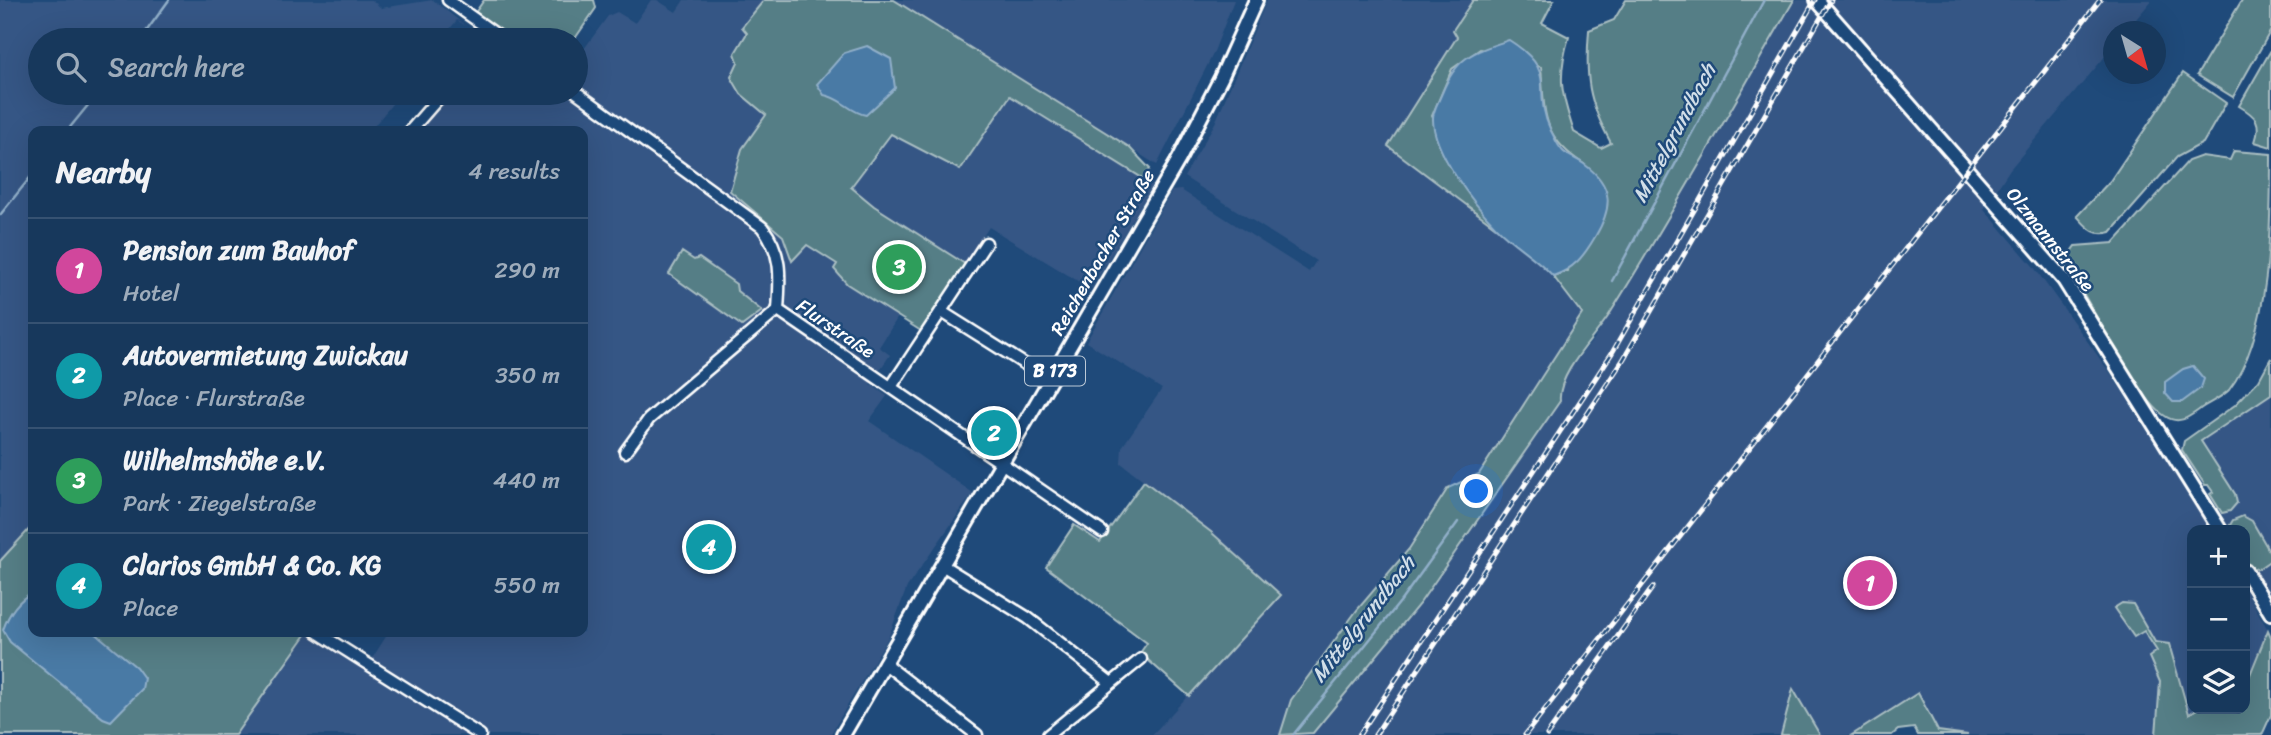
<!DOCTYPE html>
<html lang="en">
<head>
<meta charset="utf-8">
<style>
	:root { --surface:#17385c; --page:#244365; --text:#f1f3f6; --muted:#9eacbb; --line:#365272; --accent:#e69b98 }
	body { margin:0; font-family:Sriracha,sans-serif; background:var(--page); color:var(--text) }
	.controls { position:absolute; right:21px; bottom:21px; display:grid; overflow:hidden; border-radius:14px; box-shadow:0 7px 28px #0002 }
	.controls button { width:63px; height:63px; display:grid; place-items:center; padding:0; border:0; border-bottom:2px solid var(--line); background:var(--surface); color:var(--text); font:35px sans-serif }
	.compass { position:absolute; left:2103px; top:21px; width:63px; height:63px; border-radius:50%; background:var(--surface); box-shadow:0 7px 28px #0002; rotate:143deg }
	.you { position:absolute; left:1477px; top:492px; width:24px; height:24px; margin:-18px; border:5px solid #fff; border-radius:50%; background:#1a73e8; box-shadow:0 0 0 10px #1a73e833 }
	.badge { display:grid; place-items:center; width:46px; height:46px; border-radius:50%; background:var(--accent); color:#fff; font-size:23px; font-weight:700 }
	.pin { position:absolute; translate:-50% -50%; border:4px solid #fff; box-shadow:0 2px 7px #0006 }
	.list { margin:0; padding:0; list-style:none }
	h2 { display:flex; justify-content:space-between; align-items:center; height:91px; margin:0; padding:0 28px; font-size:30px }
	h2 small { font-size:23px; font-weight:400; color:var(--muted) }
	.list li { display:grid; grid-template-columns:46px 1fr auto; gap:21px; align-items:center; box-sizing:border-box; height:105px; padding:0 28px; border-top:2px solid var(--line) }
	.list b { display:block; font-size:26px; white-space:nowrap }
	.list p { margin:0; font-size:23px; white-space:nowrap; color:var(--muted) }
	.list em { font-size:23px; font-style:normal; color:var(--muted) }
	.icon { flex:none; width:38px; height:38px; fill:none; stroke:currentColor; stroke-width:2; stroke-linecap:round; stroke-linejoin:round }
	.map { position:relative; flex:none; width:2271px; height:735px; overflow:hidden }
	.search { position:absolute; background:var(--surface); box-shadow:0 7px 28px #0002; left:28px; top:28px; width:560px; height:77px; display:flex; align-items:center; gap:18px; box-sizing:border-box; padding:0 24px; border-radius:38px; color:var(--muted); font-size:26px }
	.panel { position:absolute; background:var(--surface); box-shadow:0 7px 28px #0002; left:28px; top:126px; width:560px; height:511px; border-radius:14px }
	.map>svg:first-child { display:block }
	.built { fill:#365785 }
	.green { fill:#547e86; stroke:#aabec2; stroke-width:2 }
	.water { fill:#487aa5; stroke:#91afc9; stroke-width:2 }
	.lines { fill:none; stroke-linecap:round; stroke-linejoin:round }
	.stream { stroke:#91afc9; stroke-width:2.5 }
	.minor-casing { stroke:#fff; stroke-width:15 }
	.major-casing { stroke:#fff; stroke-width:18 }
	.minor { stroke:#1f4a7a; stroke-width:10 }
	.major { stroke:#1f4a7a; stroke-width:12 }
	.rail-casing { stroke:#fff; stroke-width:5 }
	.rail { stroke:#1f4a7a; stroke-width:2.5; stroke-dasharray:8; stroke-linecap:butt }
	.labels { text-anchor:middle; stroke-width:5; stroke-linejoin:round; paint-order:stroke }
	.shield { fill:#1f4a7a; stroke:#bcc9d7; stroke-width:2 }
	.shield-label { font-size:18px; font-weight:bold; fill:#fff }
	.street-label { font-size:19px; fill:#fff; stroke:#1f4a7a }
	.water-label { font-size:21px; font-style:italic; fill:#d1dee8; stroke:#1f4a7a }
</style>
</head>
<body>
<div class="map">
<svg width="2271" height="735" viewBox="0 0 2271 735">
	<rect width="100%" height="100%" fill="#1f4a7a"/>
	<filter id="ink" filterUnits="userSpaceOnUse"><feTurbulence type="fractalNoise" baseFrequency=".0143" numOctaves="2"/><feDisplacementMap in="SourceGraphic" scale="14" xChannelSelector="R" yChannelSelector="G"/><feConvolveMatrix kernelMatrix="1 2 1 2 8 2 1 2 1" color-interpolation-filters="sRGB"/></filter>
	<g filter="url(#ink)">
		<g class="built">
			<path d="M 0,0 L 372,0 L 381,8 L 433,0 L 467,27 L 457,20 L 441,40 L 40,40 L 40,93 L 401,93 L 370,131 L 33,131 L 33,525 L 0,561 Z"/>
			<path d="M 651,0 L 657,0 L 676,12 L 684,0 L 764,0 L 742,27 L 747,33 L 735,53 L 741,94 L 766,115 L 742,149 L 730,191 L 783,236 L 792,261 L 806,245 L 837,265 L 847,284 L 898,317 L 879,347 L 890,355 L 870,384 L 887,396 L 869,421 L 973,493 L 907,587 L 889,636 L 830,735 L 235,735 L 308,632 L 313,632 L 368,665 L 389,632 L 583,632 L 583,131 L 420,131 L 452,93 L 576,93 L 576,60 L 608,16 L 617,12 L 635,23 Z"/>
			<path d="M 894,0 L 1234,0 L 1213,54 L 1157,165 Z"/>
			<path d="M 1267,0 L 1473,0 L 1453,30 L 1458,37 L 1388,146 L 1537,259 L 1582,314 L 1554,366 L 1479,474 L 1448,488 L 1409,549 L 1357,610 L 1291,700 L 1280,735 L 1152,735 L 1280,595 L 1212,532 L 1121,463 L 1122,447 L 1162,389 L 1086,342 L 1172,191 L 1181,190 L 1309,272 L 1316,261 L 1184,177 L 1215,123 Z"/>
			<path d="M 1794,0 L 2152,0 L 2126,31 L 2114,32 L 2113,47 L 2010,169 L 1984,209 L 2033,266 L 2113,377 L 2210,530 L 2192,530 L 2192,709 L 2197,709 L 2188,714 L 2169,644 L 2155,642 L 2133,604 L 2122,603 L 2115,608 L 2134,636 L 2144,631 L 2157,651 L 2149,657 L 2160,682 L 2156,735 L 1968,735 L 1938,731 L 1918,693 L 1852,735 L 1820,735 L 1793,690 L 1781,735 L 1310,735 L 1420,603 L 1560,401 L 1559,389 L 1570,368 L 1594,339 L 1638,270 Z"/>
			<path d="M 1010,96 L 1153,185 L 1091,289 L 989,227 L 965,264 L 874,206 L 850,187 L 892,133 L 960,170 Z"/>
			<path d="M 2271,394 L 2271,604 L 2245,563 L 2245,530 L 2227,530 L 2222,513 L 2235,494 L 2201,441 Z"/>
			<path d="M 2245,589 L 2268,630 L 2249,677 L 2245,680 Z"/>
		</g>
		<g class="green">
			<path d="M 484,0 L 594,0 L 596,8 L 574,40 L 514,40 L 475,13 Z"/>
			<path d="M 764,0 L 894,0 L 1129,147 L 1150,169 L 1144,179 L 1010,96 L 960,170 L 891,134 L 851,187 L 874,206 L 965,264 L 921,331 L 847,284 L 834,269 L 837,264 L 807,245 L 792,261 L 783,236 L 730,191 L 742,149 L 766,115 L 741,94 L 731,77 L 738,62 L 735,53 L 747,33 L 742,27 Z"/>
			<path d="M 1473,0 L 1554,0 L 1542,23 L 1569,37 C 1557,77 1561,93 1574,132 L 1601,148 L 1611,143 C 1588,101 1585,78 1589,30 L 1614,20 L 1626,0 L 1794,0 C 1733,105 1674,212 1609,315 C 1595,337 1557,374 1560,401 L 1420,603 L 1313,733 L 1280,735 L 1291,700 L 1357,610 L 1409,549 L 1448,488 L 1479,474 L 1582,314 L 1553,276 L 1568,271 L 1584,164 C 1541,137 1545,113 1541,67 L 1480,49 L 1452,69 L 1432,116 L 1468,190 L 1497,228 L 1388,146 L 1457,37 L 1453,30 Z"/>
			<path d="M 2242,0 L 2271,0 L 2271,30 L 2233,97 L 2197,75 Z"/>
			<path d="M 2271,50 L 2271,147 L 2255,142 C 2262,122 2256,116 2239,106 Z"/>
			<path d="M 2183,73 L 2226,103 L 2203,143 L 2177,157 L 2111,232 C 2094,237 2088,228 2077,216 L 2110,181 Z"/>
			<path d="M 2234,151 L 2271,154 C 2271,224 2271,336 2229,390 C 2222,397 2211,402 2203,407 C 2190,416 2180,426 2165,416 C 2136,398 2087,295 2064,261 L 2075,246 L 2114,243 L 2188,161 L 2202,156 L 2230,160 Z"/>
			<path d="M 682,252 L 694,260 L 699,258 L 736,284 L 737,291 L 762,311 L 742,326 L 669,274 Z"/>
			<path d="M 2271,358 L 2271,394 L 2201,441 L 2235,494 L 2237,503 L 2230,511 L 2222,513 L 2210,494 L 2213,492 L 2208,485 L 2205,485 L 2182,450 L 2184,441 L 2235,405 L 2259,380 Z"/>
			<path d="M 1144,481 L 1211,532 L 1281,595 L 1189,696 L 1140,653 L 1147,643 L 1046,567 L 1074,525 L 1100,542 Z"/>
			<path d="M 2243,516 L 2252,521 L 2271,554 L 2271,560 L 2258,569 L 2250,568 L 2245,561 L 2245,530 L 2227,530 L 2233,520 Z"/>
			<path d="M 33,525 L 33,632 L 308,632 L 235,735 L 0,735 L 0,561 Z"/>
			<path d="M 2122,603 L 2133,604 L 2155,642 L 2169,644 L 2189,714 L 2197,709 L 2245,709 L 2245,680 L 2249,677 L 2268,630 L 2271,637 L 2271,715 L 2262,735 L 2156,735 L 2160,682 L 2149,657 L 2157,651 L 2144,631 L 2134,637 L 2114,608 Z"/>
			<path d="M 1793,689 L 1820,735 L 1781,735 Z"/>
			<path d="M 1918,693 L 1938,731 L 1968,735 L 1918,735 L 1914,728 L 1898,730 L 1892,735 L 1852,735 Z"/>
		</g>
		<g class="water">
			<path d="M 1509,40 C 1561,73 1530,87 1551,131 C 1554,136 1557,145 1562,150 C 1567,156 1578,159 1584,164 C 1614,186 1613,207 1595,237 C 1584,256 1574,269 1553,276 C 1536,257 1513,245 1496,227 C 1474,204 1432,151 1433,118 C 1433,110 1439,101 1442,93 C 1457,56 1473,52 1509,40 Z"/>
			<path d="M 867,46 L 891,59 L 895,88 L 866,115 C 849,112 842,98 824,95 L 817,84 L 844,53 Z"/>
			<path d="M 2193,366 L 2204,379 L 2201,388 L 2182,402 L 2173,402 L 2165,393 L 2165,382 L 2183,369 Z"/>
			<path d="M 33,592 L 33,632 L 94,632 L 136,667 L 144,678 L 142,689 L 111,721 L 103,718 L 10,642 L 3,630 C 8,615 18,600 33,592 Z"/>
		</g>
		<g class="lines">
			<g class="stream">
				<path d="M 140,40 L 169,0"/>
				<path d="M 67,131 L 98,93"/>
				<path d="M 0,215 L 33,174"/>
				<path d="M 1612,281 L 1764,0"/>
				<path d="M 1293,735 L 1400,602 L 1458,522"/>
			</g>
			<defs>
				<g id="minor">
					<path d="M 448,0 L 504,40"/>
					<path d="M 483,40 L 490,31"/>
					<path d="M 576,92 L 762,227 C 783,253 780,278 778,310 L 1102,532"/>
					<path d="M 410,131 L 443,93"/>
					<path d="M 942,312 L 1050,380"/>
					<path d="M 891,387 L 986,243"/>
					<path d="M 625,452 L 649,419 L 778,310"/>
					<path d="M 942,565 L 1028,618 L 1111,683"/>
					<path d="M 317,632 L 480,735"/>
					<path d="M 884,663 L 977,735"/>
					<path d="M 1048,735 L 1141,659"/>
				</g>
				<g id="major">
					<path d="M 1817,0 L 2064,280 L 2220,530"/>
					<path d="M 2245,571 L 2271,613"/>
					<path d="M 843,735 L 1179,159 L 1221,78 L 1256,0"/>
				</g>
			</defs>
			<use href="#minor" class="minor-casing"/>
			<use href="#major" class="major-casing"/>
			<use href="#minor" class="minor"/>
			<use href="#major" class="major"/>
			<defs>
				<g id="rail">
					<path d="M 1359,735 L 1612,353 L 1815,0"/>
					<path d="M 1375,735 L 1623,360 L 1831,0"/>
					<path d="M 1525,735 L 2100,0"/>
					<path d="M 1547,735 L 1653,587"/>
				</g>
			</defs>
			<use href="#rail" class="rail-casing"/>
			<use href="#rail" class="rail"/>
		</g>
	</g>
	<g class="labels">
		<rect class="shield" x="1025" y="356.5" width="60" height="29" rx="5"/>
		<g class="shield-label">
			<text x="1055" y="377">B 173</text>
		</g>
		<g class="street-label">
			<text transform="translate(2051 239) rotate(51)" y="7">Olzmannstraße</text>
			<text transform="translate(1102 252) rotate(-60)" y="7">Reichenbacher Straße</text>
			<text transform="translate(836 328) rotate(34)" y="7">Flurstraße</text>
		</g>
		<g class="water-label">
			<text transform="translate(1674 133) rotate(-62)" y="7">Mittelgrundbach</text>
			<text transform="translate(1363 619) rotate(-52)" y="7">Mittelgrundbach</text>
		</g>
	</g>
</svg>
<div class="controls">
<button>+</button>
<button>−</button>
<button><svg class="icon" aria-label="layers" viewBox="0 0 24 24"><path d="M12 4l9 5-9 5-9-5zM3 14l9 5 9-5"/></svg></button>
</div>
<svg class="compass" viewBox="-18 -18 36 36"><path d="M0-13l5 13h-10z" fill="#e53935"/><path d="M0 13l5-13h-10z" fill="#9eacbb"/></svg>
<div class="you"></div>
<div class="pin badge" style="left:1870px;top:583px;background:#d1479c">1</div>
<div class="pin badge" style="left:994px;top:433px;background:#0f9aa8">2</div>
<div class="pin badge" style="left:899px;top:267px;background:#2e9e5b">3</div>
<div class="pin badge" style="left:709px;top:547px;background:#0f9aa8">4</div>
<div class="search"><svg class="icon" aria-label="search" viewBox="0 0 24 24"><circle cx="10" cy="10" r="6"/><path d="M15 15l6 6"/></svg>Search here</div>
<section class="panel">
<h2>Nearby<small>4 results</small></h2>
<ul class="list">
<li><span class="badge" style="background:#d1479c">1</span><div><b>Pension zum Bauhof</b><p>Hotel</p></div><em>290 m</em></li>
<li><span class="badge" style="background:#0f9aa8">2</span><div><b>Autovermietung Zwickau</b><p>Place · Flurstraße</p></div><em>350 m</em></li>
<li><span class="badge" style="background:#2e9e5b">3</span><div><b>Wilhelmshöhe e.V.</b><p>Park · Ziegelstraße</p></div><em>440 m</em></li>
<li><span class="badge" style="background:#0f9aa8">4</span><div><b>Clarios GmbH &amp; Co. KG</b><p>Place</p></div><em>550 m</em></li>
</ul>
</section>
</div>
</body>
</html>
